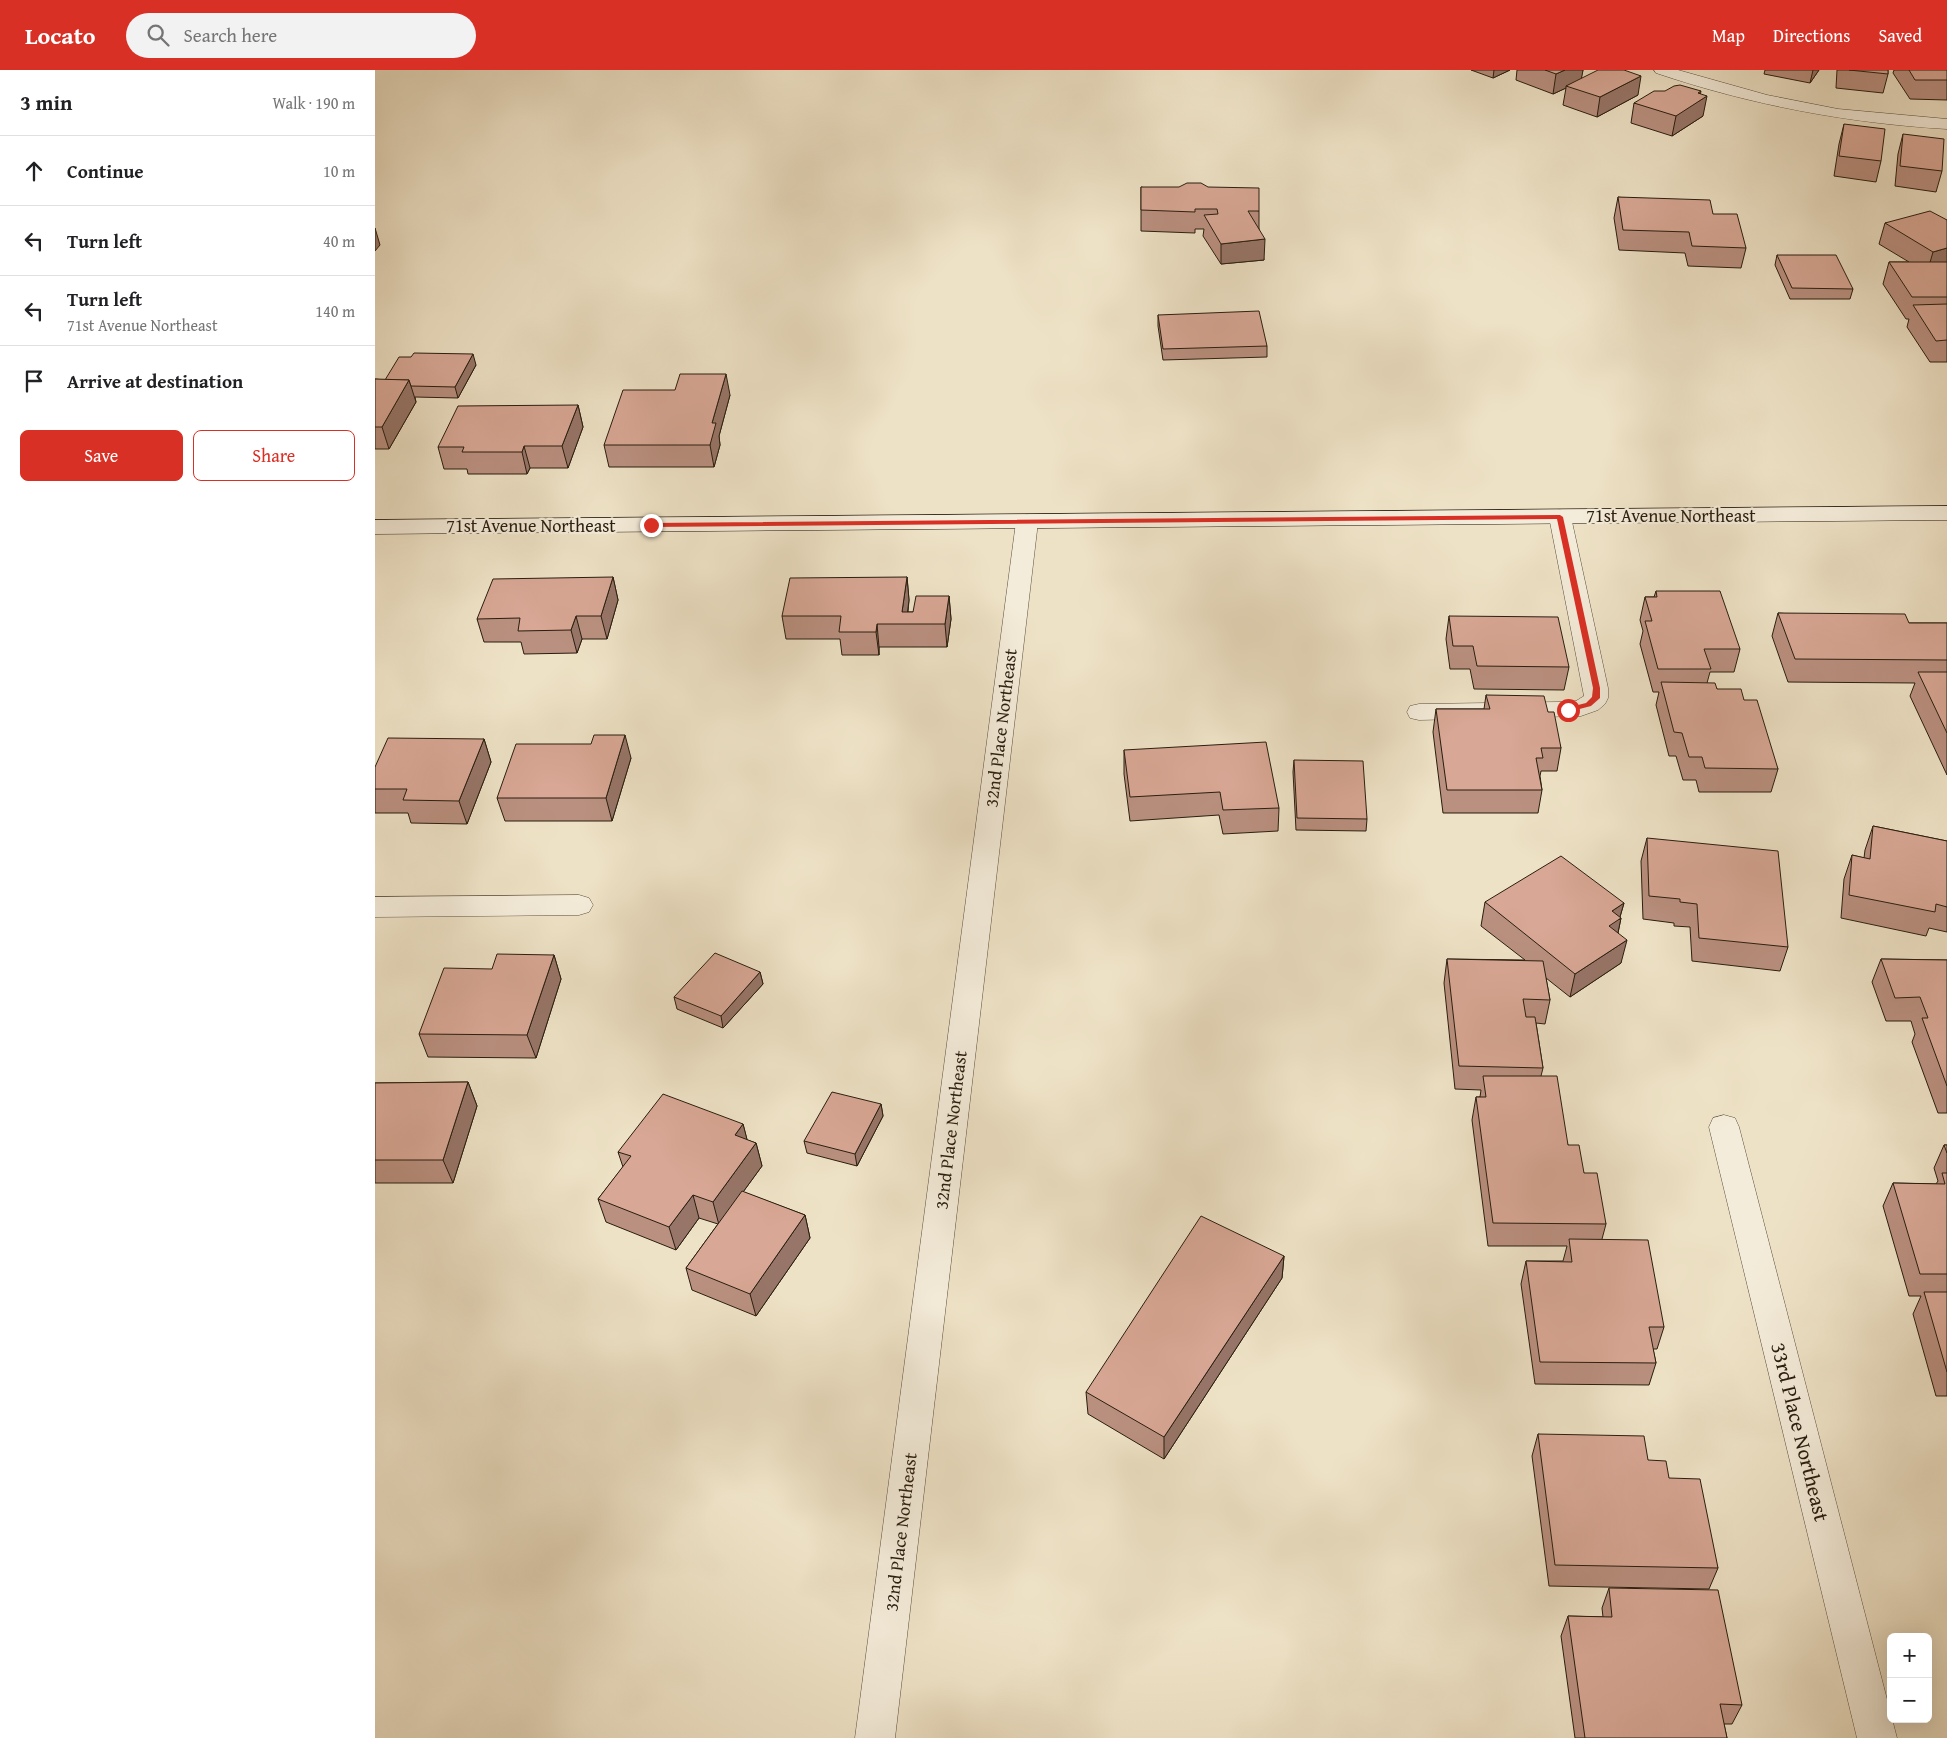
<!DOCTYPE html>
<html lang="en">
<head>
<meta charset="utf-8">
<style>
	:root { --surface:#fff; --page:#f2f2f2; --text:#202124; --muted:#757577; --line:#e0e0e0; --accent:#d93025 }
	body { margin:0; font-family:"Gentium Book Plus",serif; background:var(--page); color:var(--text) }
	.controls { position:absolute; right:15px; bottom:15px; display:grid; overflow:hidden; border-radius:8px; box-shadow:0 5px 20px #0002 }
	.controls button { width:45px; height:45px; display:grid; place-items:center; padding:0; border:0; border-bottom:1px solid var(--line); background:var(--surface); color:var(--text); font:25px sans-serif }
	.stop { position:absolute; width:15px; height:15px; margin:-11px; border:4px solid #d93025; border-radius:50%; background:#fff }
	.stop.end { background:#d93025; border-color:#fff; box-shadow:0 1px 5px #0008 }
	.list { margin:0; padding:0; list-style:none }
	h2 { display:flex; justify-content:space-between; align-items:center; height:65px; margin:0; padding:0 20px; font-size:21px }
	h2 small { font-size:16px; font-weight:400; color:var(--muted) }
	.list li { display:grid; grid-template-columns:32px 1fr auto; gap:15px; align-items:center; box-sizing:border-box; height:70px; padding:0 20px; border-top:1px solid var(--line) }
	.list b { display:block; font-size:19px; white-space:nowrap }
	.list p { margin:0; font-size:16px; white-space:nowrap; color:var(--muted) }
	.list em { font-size:16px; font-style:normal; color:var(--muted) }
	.actions { display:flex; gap:10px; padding:15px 20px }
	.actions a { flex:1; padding:11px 0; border:1px solid var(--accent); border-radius:8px; text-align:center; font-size:18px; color:var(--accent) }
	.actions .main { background:var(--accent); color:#fff }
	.icon { flex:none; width:28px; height:28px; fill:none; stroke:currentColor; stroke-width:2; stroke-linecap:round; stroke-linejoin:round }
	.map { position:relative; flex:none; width:1572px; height:1668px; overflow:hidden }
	header { display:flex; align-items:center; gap:30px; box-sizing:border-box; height:70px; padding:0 25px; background:var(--accent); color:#fff }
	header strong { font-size:24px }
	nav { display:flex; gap:28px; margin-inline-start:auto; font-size:18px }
	.search { width:350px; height:45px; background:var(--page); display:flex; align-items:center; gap:12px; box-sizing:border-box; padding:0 18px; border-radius:28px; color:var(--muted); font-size:19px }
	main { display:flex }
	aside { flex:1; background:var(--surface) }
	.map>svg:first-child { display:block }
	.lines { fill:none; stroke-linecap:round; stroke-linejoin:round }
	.lane-casing { stroke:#5a4e3d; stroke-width:1 }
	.street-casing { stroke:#5a4e3d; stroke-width:1 }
	.secondary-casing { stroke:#281d0f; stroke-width:1 }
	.lane { fill:#f4ecda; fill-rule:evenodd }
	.street { fill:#f4ecda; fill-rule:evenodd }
	.secondary { fill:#f4ecda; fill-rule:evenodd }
	.wall { fill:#ba9080; stroke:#281d0f }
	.shaded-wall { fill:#977568; stroke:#281d0f }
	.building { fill:#d8a795; stroke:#281d0f }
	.route { fill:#d93025 }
	.labels { text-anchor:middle; stroke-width:4.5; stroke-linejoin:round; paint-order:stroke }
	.street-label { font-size:18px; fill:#281d0f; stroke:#f4ecda }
	.near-street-label { font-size:21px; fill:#281d0f; stroke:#f4ecda }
</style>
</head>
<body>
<header>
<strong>Locato</strong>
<div class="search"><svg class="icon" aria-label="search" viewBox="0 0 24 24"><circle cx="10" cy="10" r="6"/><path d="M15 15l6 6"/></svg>Search here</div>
<nav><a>Map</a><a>Directions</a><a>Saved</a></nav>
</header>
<main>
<aside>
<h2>3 min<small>Walk · 190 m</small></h2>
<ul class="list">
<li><svg class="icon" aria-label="ahead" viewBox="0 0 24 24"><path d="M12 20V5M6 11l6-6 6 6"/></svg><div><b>Continue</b></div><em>10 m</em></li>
<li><svg class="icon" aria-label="left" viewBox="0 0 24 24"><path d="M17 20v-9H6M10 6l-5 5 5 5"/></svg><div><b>Turn left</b></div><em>40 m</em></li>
<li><svg class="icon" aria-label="left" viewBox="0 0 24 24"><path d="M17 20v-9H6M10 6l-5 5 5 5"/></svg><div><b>Turn left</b><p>71st Avenue Northeast</p></div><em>140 m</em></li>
<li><svg class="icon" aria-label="arrive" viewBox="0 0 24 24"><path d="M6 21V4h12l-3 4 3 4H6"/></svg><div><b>Arrive at destination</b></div></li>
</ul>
<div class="actions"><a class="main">Save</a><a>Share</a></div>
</aside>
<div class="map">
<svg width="1572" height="1668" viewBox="0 0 1572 1668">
	<rect width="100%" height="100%" fill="#eee2c6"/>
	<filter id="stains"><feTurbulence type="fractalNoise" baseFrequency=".004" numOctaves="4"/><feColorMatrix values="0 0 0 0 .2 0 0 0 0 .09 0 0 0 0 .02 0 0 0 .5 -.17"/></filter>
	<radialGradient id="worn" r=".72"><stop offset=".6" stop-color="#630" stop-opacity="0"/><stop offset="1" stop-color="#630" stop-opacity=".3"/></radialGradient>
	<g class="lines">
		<defs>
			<path id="lane" d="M 1185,440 L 1193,442 L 1196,447 L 1233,618 L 1233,628 L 1230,634 L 1223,640 L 1206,646 L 1044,650 L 1035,648 L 1032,642 L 1035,636 L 1044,634 L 1183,632 L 1201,631 L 1209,626 L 1174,447 L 1177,442 Z"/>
			<g id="street">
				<path d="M 1279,0 L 1303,0 L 1392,25 L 1463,39 L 1572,49 L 1572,59 C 1472,53 1376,35 1281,3 Z"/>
				<path d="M 652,445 L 660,447 L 663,452 L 520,1668 L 480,1668 L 641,452 L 644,447 Z"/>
				<path d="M 204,825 L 214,828 L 218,835 L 214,842 L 204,845 L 0,847 L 0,827 Z"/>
				<path d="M 1349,1045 L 1360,1048 L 1364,1057 L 1522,1668 L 1482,1668 L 1334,1057 L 1338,1048 Z"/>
			</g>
			<path id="secondary" d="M 1572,436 L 1572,450 L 0,464 L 0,450 Z"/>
		</defs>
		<use href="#lane" class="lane-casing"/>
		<use href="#street" class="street-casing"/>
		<use href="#secondary" class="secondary-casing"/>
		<use href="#lane" class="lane"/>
		<use href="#street" class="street"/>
		<use href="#secondary" class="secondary"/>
	</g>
	<g class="wall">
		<path d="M 1096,0 L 1135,0 L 1118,8 Z"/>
		<path d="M 1142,0 L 1208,0 L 1206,8 L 1263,25 L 1222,47 L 1188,35 L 1191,18 L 1178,24 L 1141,10 Z"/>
		<path d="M 1390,0 L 1444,0 L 1435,13 L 1389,4 Z"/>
		<path d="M 1462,0 L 1513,0 L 1513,4 L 1508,23 L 1461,18 Z"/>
		<path d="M 1519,0 L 1572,0 L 1572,30 L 1535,29 L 1518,3 Z"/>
		<path d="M 1259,33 L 1328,46 L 1297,66 L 1256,53 Z"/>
		<path d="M 1469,54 L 1506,91 L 1501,112 L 1459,106 L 1464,74 Z"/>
		<path d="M 1528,64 L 1567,101 L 1561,122 L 1520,116 L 1523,84 Z"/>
		<path d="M 766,117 L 884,141 L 884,158 L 889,190 L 846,194 L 828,166 L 829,159 L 820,159 L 820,163 L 766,161 Z"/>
		<path d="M 1243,127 L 1338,144 L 1371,178 L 1366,198 L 1313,196 L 1310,183 L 1244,180 L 1239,148 Z"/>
		<path d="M 1572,150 L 1572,292 L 1555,292 L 1532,257 L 1534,249 L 1531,249 L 1508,214 L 1514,192 L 1534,192 L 1504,174 L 1510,153 Z"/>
		<path d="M 1402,185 L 1478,219 L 1475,229 L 1415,229 L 1400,195 Z"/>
		<path d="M 783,245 L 892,276 L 892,287 L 788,290 L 783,256 Z"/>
		<path d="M 101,295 L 83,328 L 40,327 L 41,332 L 14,379 L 0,379 L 0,309 L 10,310 Z"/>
		<path d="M 355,325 L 344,366 L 345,375 L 339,397 L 234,397 L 229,375 Z"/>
		<path d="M 203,335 L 208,357 L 193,398 L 155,398 L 152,404 L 93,404 L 92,399 L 69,399 L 63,377 Z"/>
		<path d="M 238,507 L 243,530 L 232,569 L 207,569 L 202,583 L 149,584 L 146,572 L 109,572 L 102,549 Z"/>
		<path d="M 532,507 L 534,530 L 533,542 L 538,542 L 574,526 L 576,549 L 572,577 L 504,577 L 504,585 L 467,585 L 465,569 L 411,569 L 407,546 Z"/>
		<path d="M 1281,521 L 1365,579 L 1359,602 L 1335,602 L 1332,613 L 1342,619 L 1369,630 L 1403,699 L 1396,722 L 1324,722 L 1321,710 L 1308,710 L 1301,686 L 1294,686 L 1281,635 L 1284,622 L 1278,622 L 1265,574 L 1268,561 L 1265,550 L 1270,527 L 1279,527 Z"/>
		<path d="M 1403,543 L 1534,553 L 1572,553 L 1572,705 L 1535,626 L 1540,613 L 1413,612 L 1397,566 Z"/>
		<path d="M 1074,546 L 1194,597 L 1189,620 L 1099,619 L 1095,599 L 1075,599 L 1071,569 Z"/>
		<path d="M 1111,625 L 1173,642 L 1186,678 L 1182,701 L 1166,701 L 1165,706 L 1167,720 L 1163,743 L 1068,743 L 1058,662 L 1061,639 L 1109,639 Z"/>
		<path d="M 109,669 L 116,692 L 92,754 L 36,753 L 33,743 L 0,743 L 0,697 Z"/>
		<path d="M 749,680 L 904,738 L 903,761 L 848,764 L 844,745 L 755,751 L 749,704 Z"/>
		<path d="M 256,688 L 237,751 L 130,751 L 122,728 Z"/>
		<path d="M 919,690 L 992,749 L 991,761 L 921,760 L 918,702 Z"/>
		<path d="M 1498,756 L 1572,771 L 1572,862 L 1554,858 L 1551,866 L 1466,848 L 1469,809 L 1477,785 L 1489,788 L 1490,780 Z"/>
		<path d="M 1272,768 L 1413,877 L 1405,901 L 1317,891 L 1315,857 L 1299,856 L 1299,853 L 1268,849 L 1266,791 Z"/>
		<path d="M 1110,832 L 1249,833 L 1245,847 L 1246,848 L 1243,863 L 1246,893 L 1195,927 L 1171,908 L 1175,930 L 1170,954 L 1161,953 L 1168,998 L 1166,1006 L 1193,1075 L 1209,1103 L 1231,1154 L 1227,1169 L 1289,1257 L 1282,1279 L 1278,1279 L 1281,1293 L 1274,1315 L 1160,1314 L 1146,1214 L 1151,1191 L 1188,1191 L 1192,1176 L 1113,1176 L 1097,1050 L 1101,1027 L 1105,1027 L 1106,1020 L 1080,1019 L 1069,913 L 1072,889 L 1150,890 L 1106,856 Z"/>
		<path d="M 179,885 L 186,909 L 161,988 L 53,987 L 44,964 L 117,899 Z"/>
		<path d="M 1506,889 L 1572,890 L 1572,1043 L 1563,1043 L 1537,972 L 1540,964 L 1536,951 L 1511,951 L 1497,912 Z"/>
		<path d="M 385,902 L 388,914 L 348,958 L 302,939 L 299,927 Z"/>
		<path d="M 93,1012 L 102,1036 L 78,1113 L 0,1113 L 0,1013 Z"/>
		<path d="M 506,1034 L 508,1046 L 482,1096 L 432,1083 L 429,1071 Z"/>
		<path d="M 368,1054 L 372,1070 L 381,1073 L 387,1096 L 368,1122 L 430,1145 L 435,1168 L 381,1246 L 317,1220 L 311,1198 L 343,1154 L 324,1148 L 301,1180 L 231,1152 L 223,1129 L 248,1097 L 243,1082 Z"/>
		<path d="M 1569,1075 L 1572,1075 L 1572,1326 L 1561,1326 L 1538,1244 L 1546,1226 L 1534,1226 L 1508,1136 L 1518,1113 L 1561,1114 L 1563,1111 L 1559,1098 Z"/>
		<path d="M 909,1186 L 907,1208 L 789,1389 L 713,1344 L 711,1322 Z"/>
		<path d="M 1163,1364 L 1273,1390 L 1294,1408 L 1343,1498 L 1334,1519 L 1174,1516 L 1157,1386 Z"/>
		<path d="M 1234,1518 L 1367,1635 L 1357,1654 L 1349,1654 L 1352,1668 L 1200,1668 L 1186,1566 L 1193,1546 L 1228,1547 L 1227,1538 Z"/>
	</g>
	<g class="shaded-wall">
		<path d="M 1119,0 L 1135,0 L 1118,8 Z"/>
		<path d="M 1190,0 L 1208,0 L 1206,11 L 1191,16 L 1191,18 L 1178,24 L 1181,4 Z"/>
		<path d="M 1438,0 L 1444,0 L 1435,13 Z"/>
		<path d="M 1266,6 L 1263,25 L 1222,47 L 1225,27 Z"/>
		<path d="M 1326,21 L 1324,31 L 1332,26 L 1328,46 L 1297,66 L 1301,46 L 1323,23 Z"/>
		<path d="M 0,158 L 5,175 L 0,181 Z"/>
		<path d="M 890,169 L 889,190 L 846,194 L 846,174 Z"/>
		<path d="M 1572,178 L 1572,197 L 1552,203 L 1558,182 Z"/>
		<path d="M 98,284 L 101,295 L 83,328 L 80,317 Z"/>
		<path d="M 351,304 L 355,325 L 344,366 L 345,375 L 339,397 L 335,375 L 337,353 Z"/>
		<path d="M 34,310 L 41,332 L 14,379 L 7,357 Z"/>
		<path d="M 203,335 L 208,357 L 193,398 L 187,376 Z"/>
		<path d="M 149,376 L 155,398 L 152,404 L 147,382 Z"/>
		<path d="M 238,507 L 243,530 L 232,569 L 226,546 Z"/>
		<path d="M 532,507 L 534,530 L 531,554 L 527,542 Z"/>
		<path d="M 574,526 L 576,549 L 572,577 L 570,554 Z"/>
		<path d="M 201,546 L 207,569 L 202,583 L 196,560 Z"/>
		<path d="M 502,554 L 504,577 L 504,585 L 501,562 Z"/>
		<path d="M 250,665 L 256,688 L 237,751 L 231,728 Z"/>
		<path d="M 109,669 L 116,692 L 92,754 L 84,731 Z"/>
		<path d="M 1249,833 L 1244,850 L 1246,848 L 1241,872 L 1229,880 L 1237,841 Z"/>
		<path d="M 1252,870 L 1246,893 L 1195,927 L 1200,904 Z"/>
		<path d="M 179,885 L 186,909 L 161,988 L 152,965 Z"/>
		<path d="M 385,902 L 388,914 L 348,958 L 346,946 Z"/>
		<path d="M 93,1012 L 102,1036 L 78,1113 L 68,1090 Z"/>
		<path d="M 506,1034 L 508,1046 L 482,1096 L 480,1084 Z"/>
		<path d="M 368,1054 L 374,1077 L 360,1065 Z"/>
		<path d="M 381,1073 L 387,1096 L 344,1155 L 338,1132 Z"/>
		<path d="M 318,1125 L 324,1148 L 301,1180 L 294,1157 Z"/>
		<path d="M 430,1145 L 435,1168 L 381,1246 L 375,1224 Z"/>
		<path d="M 909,1186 L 907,1208 L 789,1389 L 789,1367 Z"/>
	</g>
	<g class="building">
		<path d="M 1170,0 L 1190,0 L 1181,4 Z"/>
		<path d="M 1223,0 L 1249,0 L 1266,6 L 1225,27 L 1191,16 Z"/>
		<path d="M 1474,0 L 1513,0 L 1513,4 Z"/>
		<path d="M 1534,0 L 1572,0 L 1572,10 L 1540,10 Z"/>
		<path d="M 1305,15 L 1326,21 L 1323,23 L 1332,26 L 1301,46 L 1259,33 L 1279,21 L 1290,21 L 1299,16 Z"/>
		<path d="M 1469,54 L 1510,59 L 1506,91 L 1464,86 Z"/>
		<path d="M 1528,64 L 1569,69 L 1567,101 L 1525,96 Z"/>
		<path d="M 812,113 L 826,113 L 833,117 L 884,118 L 884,141 L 873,141 L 890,169 L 846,174 L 829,145 L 843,144 L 842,139 L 820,139 L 820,142 L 766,140 L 766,117 L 804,117 Z"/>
		<path d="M 1243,127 L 1335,130 L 1338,144 L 1362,144 L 1371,178 L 1317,176 L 1314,162 L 1248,160 Z"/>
		<path d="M 1555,141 L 1572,150 L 1572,178 L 1558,182 L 1510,153 Z"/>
		<path d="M 1402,185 L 1461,185 L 1478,219 L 1417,218 Z"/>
		<path d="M 1514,192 L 1572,192 L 1572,227 L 1537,227 Z"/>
		<path d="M 1572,234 L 1572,270 L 1561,271 L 1538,235 Z"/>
		<path d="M 884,241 L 892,276 L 788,279 L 783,245 Z"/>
		<path d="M 39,283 L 98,284 L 80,317 L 36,316 L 34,310 L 10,310 L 24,287 L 36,287 Z"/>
		<path d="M 305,304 L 351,304 L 337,353 L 341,353 L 335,375 L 229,375 L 248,320 L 300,320 Z"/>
		<path d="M 0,309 L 34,310 L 7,357 L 0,357 Z"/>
		<path d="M 203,335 L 187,376 L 149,376 L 147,382 L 87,382 L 89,377 L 63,377 L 83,336 Z"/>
		<path d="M 238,507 L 226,546 L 201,546 L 196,560 L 143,561 L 145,548 L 102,549 L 118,509 Z"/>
		<path d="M 532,507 L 527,542 L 538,542 L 541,526 L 574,526 L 570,554 L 502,554 L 501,562 L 464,562 L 466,546 L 407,546 L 415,508 Z"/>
		<path d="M 1281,521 L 1345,521 L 1365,579 L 1329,579 L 1336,599 L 1283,599 L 1270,551 L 1277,551 L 1270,527 L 1282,527 Z"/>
		<path d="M 1403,543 L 1530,544 L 1534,553 L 1572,553 L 1572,590 L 1420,589 Z"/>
		<path d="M 1074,546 L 1183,547 L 1194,597 L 1102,596 L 1098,576 L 1078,576 Z"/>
		<path d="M 1543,602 L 1572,602 L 1572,663 Z"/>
		<path d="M 1286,612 L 1340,613 L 1342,619 L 1366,619 L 1369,630 L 1382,630 L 1403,699 L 1330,698 L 1327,687 L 1314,687 L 1307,663 L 1299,662 Z"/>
		<path d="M 1111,625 L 1169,626 L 1173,642 L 1179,642 L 1186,678 L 1166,678 L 1168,688 L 1161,688 L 1167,720 L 1072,720 L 1061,639 L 1115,639 Z"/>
		<path d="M 219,665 L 250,665 L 231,728 L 122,728 L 141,674 L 216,674 Z"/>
		<path d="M 13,668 L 109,669 L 84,731 L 28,730 L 32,719 L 0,719 L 0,697 Z"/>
		<path d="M 891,672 L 904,738 L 848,740 L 845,722 L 755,727 L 749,680 Z"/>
		<path d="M 919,690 L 988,691 L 992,749 L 922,748 Z"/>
		<path d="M 1498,756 L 1572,771 L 1572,837 L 1561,834 L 1560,842 L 1474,825 L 1477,785 L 1495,789 Z"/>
		<path d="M 1272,768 L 1403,781 L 1413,877 L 1324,868 L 1322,834 L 1305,832 L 1305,829 L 1274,826 Z"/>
		<path d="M 1186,786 L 1249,833 L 1237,841 L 1246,848 L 1234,856 L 1252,870 L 1200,904 L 1110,832 Z"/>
		<path d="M 340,883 L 385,902 L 346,946 L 299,927 Z"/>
		<path d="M 122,884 L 179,885 L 152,965 L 44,964 L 69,898 L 117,899 Z"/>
		<path d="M 1072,889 L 1168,891 L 1175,930 L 1148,929 L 1151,947 L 1160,947 L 1168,998 L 1084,996 Z"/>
		<path d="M 1506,889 L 1572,890 L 1572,1016 L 1547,948 L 1553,948 L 1545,927 L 1520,928 Z"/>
		<path d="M 1108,1006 L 1182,1006 L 1193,1075 L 1204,1075 L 1209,1103 L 1222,1103 L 1231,1154 L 1118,1153 L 1101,1027 L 1111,1027 Z"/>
		<path d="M 93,1012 L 68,1090 L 0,1090 L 0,1013 Z"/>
		<path d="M 457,1022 L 506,1034 L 480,1084 L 429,1071 Z"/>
		<path d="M 288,1024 L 368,1054 L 360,1065 L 381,1073 L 338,1132 L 318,1125 L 294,1157 L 223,1129 L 256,1086 L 243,1082 Z"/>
		<path d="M 1569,1075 L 1572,1075 L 1572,1083 Z"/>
		<path d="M 1567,1103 L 1572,1103 L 1572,1204 L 1545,1204 L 1518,1113 L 1570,1114 Z"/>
		<path d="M 367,1121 L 430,1145 L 375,1224 L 311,1198 Z"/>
		<path d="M 826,1146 L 909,1186 L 789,1367 L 711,1322 Z"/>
		<path d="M 1194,1169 L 1273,1170 L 1289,1257 L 1274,1257 L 1281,1293 L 1165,1292 L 1151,1191 L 1197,1192 Z"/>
		<path d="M 1549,1222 L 1572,1222 L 1572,1302 Z"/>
		<path d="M 1163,1364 L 1269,1366 L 1273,1390 L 1291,1391 L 1294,1408 L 1325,1409 L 1343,1498 L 1180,1495 Z"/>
		<path d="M 1234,1518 L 1343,1520 L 1367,1635 L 1345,1634 L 1352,1668 L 1210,1668 L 1193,1546 L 1237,1547 Z"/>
	</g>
	<path class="route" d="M 1185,445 L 1188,447 L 1225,618 L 1225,628 L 1216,636 L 1193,642 L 1190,640 L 1191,638 L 1211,633 L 1217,627 L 1218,618 L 1182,449 L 276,457 L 273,455 L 276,453 Z"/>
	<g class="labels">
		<g class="street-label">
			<text x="1296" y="452">71st Avenue Northeast</text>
			<text x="156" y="462">71st Avenue Northeast</text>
			<text transform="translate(626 658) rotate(-83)" y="6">32nd Place Northeast</text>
			<text transform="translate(576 1060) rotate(-83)" y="6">32nd Place Northeast</text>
			<text transform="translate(526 1462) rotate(-83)" y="6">32nd Place Northeast</text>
		</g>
		<g class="near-street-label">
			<text transform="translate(1425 1362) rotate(76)" y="7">33rd Place Northeast</text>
		</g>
	</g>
	<rect width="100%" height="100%" filter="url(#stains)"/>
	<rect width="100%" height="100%" fill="url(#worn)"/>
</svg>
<div class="controls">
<button>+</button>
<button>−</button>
</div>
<div class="stop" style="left:1193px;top:640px"></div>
<div class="stop end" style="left:276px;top:455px"></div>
</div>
</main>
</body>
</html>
